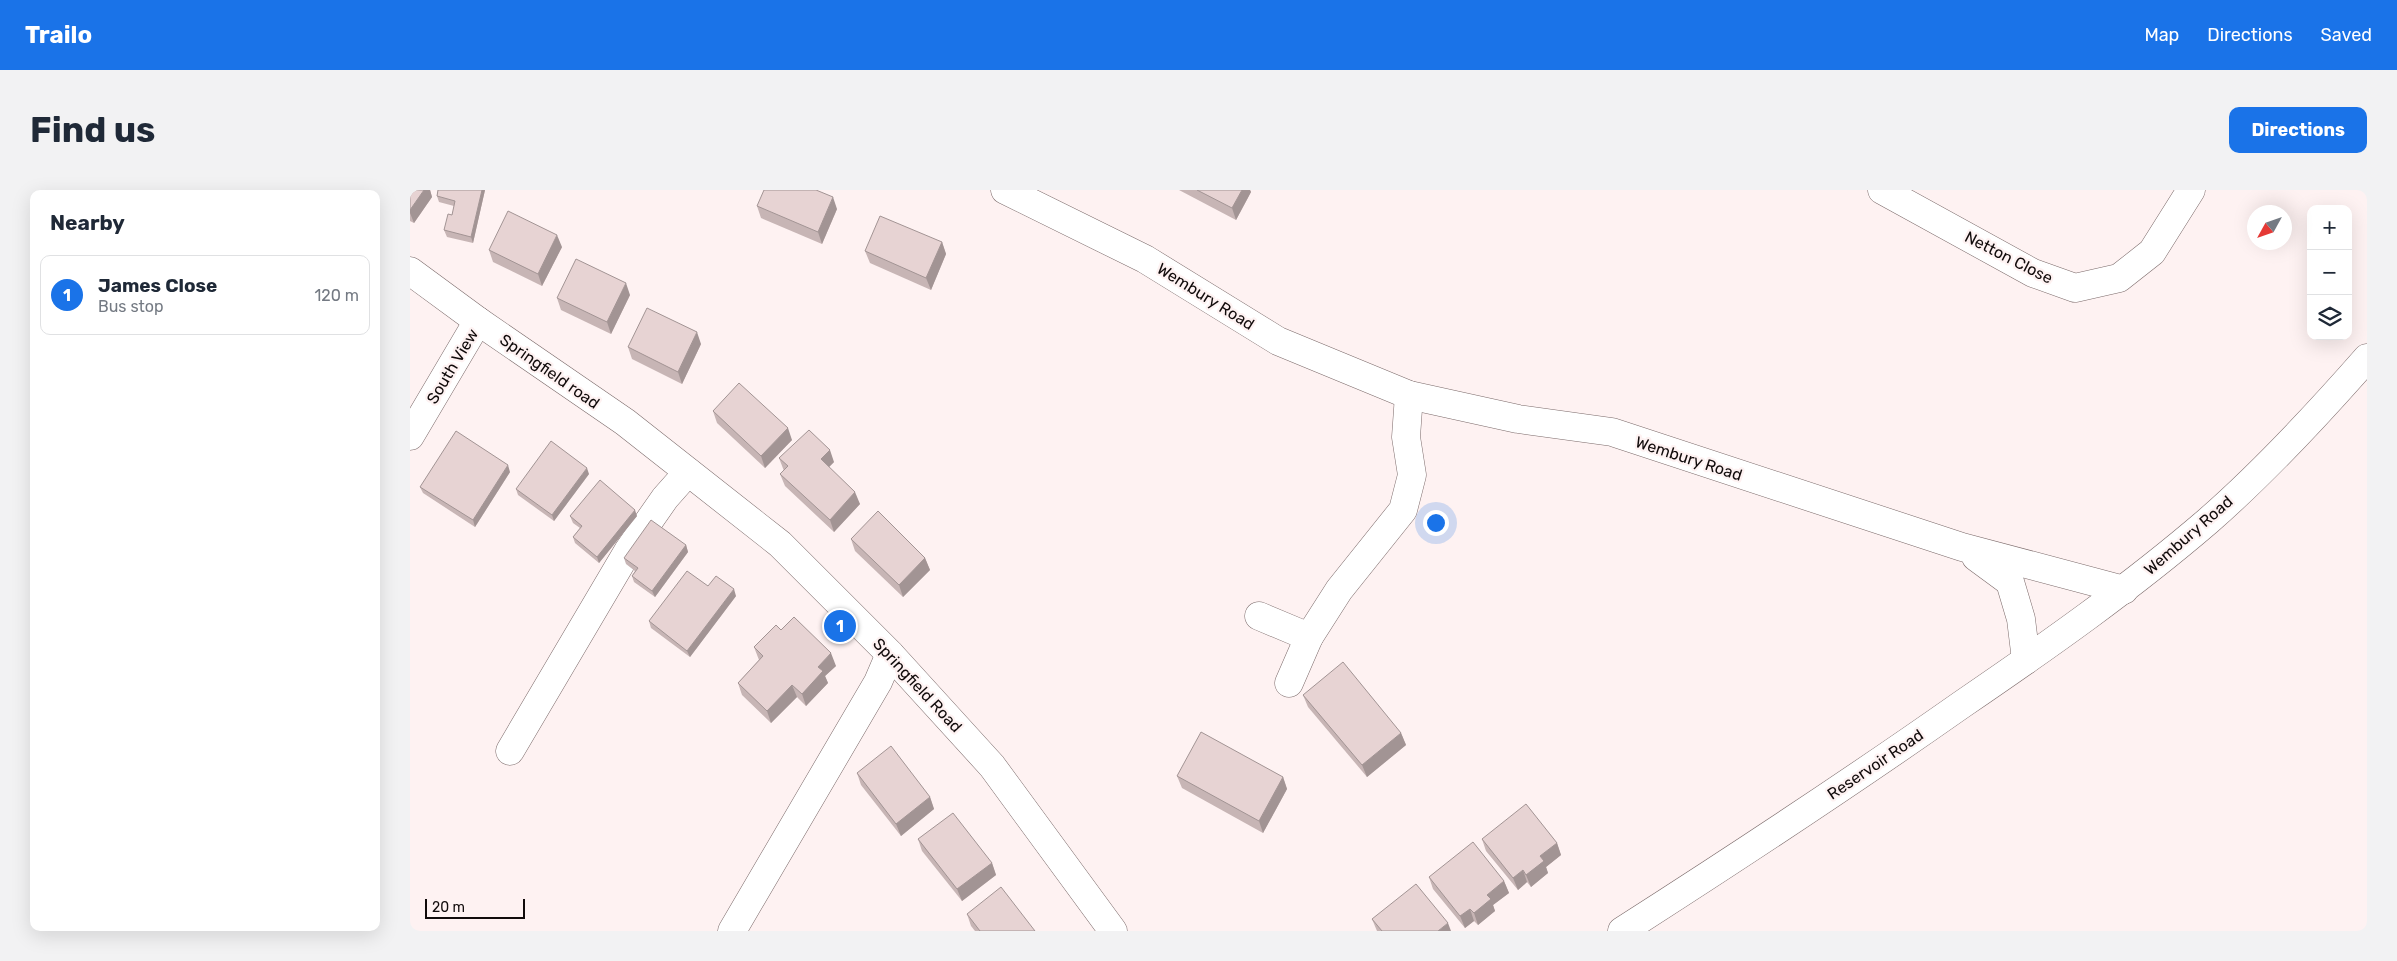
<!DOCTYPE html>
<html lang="en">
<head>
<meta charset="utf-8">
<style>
	:root { --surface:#fff; --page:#f2f2f3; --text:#1f2937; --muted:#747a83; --line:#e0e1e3; --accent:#1a73e8 }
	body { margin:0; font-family:Rubik,sans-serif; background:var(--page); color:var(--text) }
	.controls { position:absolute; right:15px; top:15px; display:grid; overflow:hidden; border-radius:10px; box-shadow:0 5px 20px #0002 }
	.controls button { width:45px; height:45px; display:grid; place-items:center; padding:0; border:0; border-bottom:1px solid var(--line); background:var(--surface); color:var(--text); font:25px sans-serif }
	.compass { position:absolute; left:1837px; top:15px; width:45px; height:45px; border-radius:50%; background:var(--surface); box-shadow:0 5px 20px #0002; rotate:230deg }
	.scale { position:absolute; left:15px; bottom:12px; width:100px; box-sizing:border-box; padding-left:5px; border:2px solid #110b0b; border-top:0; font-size:14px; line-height:18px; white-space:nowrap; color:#110b0b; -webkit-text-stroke:4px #fef2f2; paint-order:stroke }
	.you { position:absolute; left:1025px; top:332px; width:18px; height:18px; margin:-12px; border:4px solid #fff; border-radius:50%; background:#1a73e8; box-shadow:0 0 0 8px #1a73e833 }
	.badge { display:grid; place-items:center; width:32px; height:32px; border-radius:50%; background:var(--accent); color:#fff; font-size:16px; font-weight:700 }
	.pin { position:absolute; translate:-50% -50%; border:2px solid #fff; box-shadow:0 1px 5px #0006 }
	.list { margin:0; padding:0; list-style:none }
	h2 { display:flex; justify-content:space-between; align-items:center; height:65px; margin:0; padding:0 20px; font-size:21px }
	h2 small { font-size:16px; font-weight:400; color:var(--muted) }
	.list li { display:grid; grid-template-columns:32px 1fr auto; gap:15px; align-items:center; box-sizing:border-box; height:80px; margin:0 10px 10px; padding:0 10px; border:1px solid var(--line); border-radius:10px }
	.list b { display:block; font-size:19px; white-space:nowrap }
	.list p { margin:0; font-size:16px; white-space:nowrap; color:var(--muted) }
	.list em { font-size:16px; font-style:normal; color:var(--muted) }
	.icon { flex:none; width:28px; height:28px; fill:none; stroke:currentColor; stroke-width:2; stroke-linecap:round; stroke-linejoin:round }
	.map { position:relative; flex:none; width:1957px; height:741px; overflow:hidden; border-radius:10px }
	header { display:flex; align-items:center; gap:30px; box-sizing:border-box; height:70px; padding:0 25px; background:var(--accent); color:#fff }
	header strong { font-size:24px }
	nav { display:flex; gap:28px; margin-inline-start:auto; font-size:18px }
	.intro { display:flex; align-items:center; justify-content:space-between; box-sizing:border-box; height:120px; padding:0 30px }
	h1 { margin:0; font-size:35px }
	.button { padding:12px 22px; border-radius:10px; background:var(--accent); color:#fff; font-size:18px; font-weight:700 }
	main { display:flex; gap:30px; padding:0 30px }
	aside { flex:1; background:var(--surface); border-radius:10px; box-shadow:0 5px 20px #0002 }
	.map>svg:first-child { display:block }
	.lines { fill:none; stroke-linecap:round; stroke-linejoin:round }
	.minor-casing { stroke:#7b6a6a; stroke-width:29 }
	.minor { stroke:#fff; stroke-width:28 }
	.wall { fill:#c7b5b5 }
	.shaded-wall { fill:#a29494 }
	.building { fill:#e7d3d3; stroke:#a29494 }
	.labels { text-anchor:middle; stroke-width:4.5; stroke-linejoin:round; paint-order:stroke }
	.street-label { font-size:16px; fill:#110b0b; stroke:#fef2f2 }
</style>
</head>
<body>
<header>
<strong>Trailo</strong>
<nav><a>Map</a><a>Directions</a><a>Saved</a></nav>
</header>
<div class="intro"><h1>Find us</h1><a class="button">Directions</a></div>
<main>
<aside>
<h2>Nearby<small></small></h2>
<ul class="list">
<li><span class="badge">1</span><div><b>James Close</b><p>Bus stop</p></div><em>120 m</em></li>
</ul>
</aside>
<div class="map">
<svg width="1957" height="741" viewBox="0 0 1957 741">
	<rect width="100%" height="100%" fill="#fef2f2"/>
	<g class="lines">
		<defs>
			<g id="minor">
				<path d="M 595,0 L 735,69 L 868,151 L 999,205 L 1108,229 L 1202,242 L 1552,357 L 1714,400"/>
				<path d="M 1472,0 L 1623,83 L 1665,98 L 1709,88 L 1742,62 L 1781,0"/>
				<path d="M 0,81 L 68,131 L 215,232 L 370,354 L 480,464 L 582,576 L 703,741"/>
				<path d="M 0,246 L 68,131"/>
				<path d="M 1566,367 L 1600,392 L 1611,429 L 1616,470"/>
				<path d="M 849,426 L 899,447"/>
				<path d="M 879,493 L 899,447 L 929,400 L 993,320 L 1002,285 L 996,247 L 999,205"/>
				<path d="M 100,561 L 218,361 L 255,308 L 278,282"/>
				<path d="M 322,741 L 468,492 L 480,464"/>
				<path d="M 1212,741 C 1326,668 1440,593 1551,515 C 1636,457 1720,398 1798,331 C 1855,281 1907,225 1957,168"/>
			</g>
		</defs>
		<use href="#minor" class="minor-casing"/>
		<use href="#minor" class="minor"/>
	</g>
	<g class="wall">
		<path d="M 0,0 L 20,0 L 22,7 L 4,33 L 0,31 Z"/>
		<path d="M 28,0 L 75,0 L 63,53 L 37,47 L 34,40 L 42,25 L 44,16 L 29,12 L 27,6 Z"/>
		<path d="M 769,0 L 840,0 L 841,2 L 826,30 Z"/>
		<path d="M 347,16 L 427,19 L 412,54 L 351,28 Z"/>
		<path d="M 532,52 L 536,64 L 521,100 L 460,73 L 455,61 Z"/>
		<path d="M 152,57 L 132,96 L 83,72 L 79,60 Z"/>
		<path d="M 220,105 L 201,144 L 151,120 L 147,108 Z"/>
		<path d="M 291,154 L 272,194 L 222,169 L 218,157 Z"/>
		<path d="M 303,221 L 382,250 L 355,278 L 307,233 Z"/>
		<path d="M 369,268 L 424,272 L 419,277 L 450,314 L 424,342 L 375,296 L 370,284 L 374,281 Z"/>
		<path d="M 100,282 L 65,337 L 13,303 L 10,297 Z"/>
		<path d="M 179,284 L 144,331 L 108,305 L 106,299 Z"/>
		<path d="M 160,326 L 227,326 L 189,373 L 165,353 L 163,347 L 170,338 L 163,333 Z"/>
		<path d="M 441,349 L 515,368 L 520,380 L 493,407 L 445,361 Z"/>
		<path d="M 276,355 L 278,362 L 245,407 L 224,392 L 222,386 L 225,381 L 216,374 L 214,368 Z"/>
		<path d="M 298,396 L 326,406 L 280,467 L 241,438 L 239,431 Z"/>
		<path d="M 371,440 L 426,476 L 415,486 L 418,493 L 396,516 L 387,507 L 361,533 L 332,505 L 328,493 L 349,470 L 344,457 Z"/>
		<path d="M 893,505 L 991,543 L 996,555 L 957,587 L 898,517 Z"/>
		<path d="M 447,583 L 520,607 L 524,619 L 491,646 L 451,595 Z"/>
		<path d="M 767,586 L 873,587 L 877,599 L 853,643 L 772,598 Z"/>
		<path d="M 508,649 L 582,673 L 586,685 L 552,711 L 512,661 Z"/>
		<path d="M 1072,649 L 1147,653 L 1151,665 L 1136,677 L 1138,683 L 1121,697 L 1117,692 L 1108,700 L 1076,661 Z"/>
		<path d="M 1019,687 L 1094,691 L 1099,703 L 1083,715 L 1085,721 L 1068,735 L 1064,731 L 1055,738 L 1023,699 Z"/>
		<path d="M 557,724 L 625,741 L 565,741 L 561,736 Z"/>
		<path d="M 962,729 L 1041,741 L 967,741 Z"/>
	</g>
	<g class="shaded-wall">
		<path d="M 14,0 L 20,0 L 22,7 L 4,33 L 0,23 L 0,20 Z"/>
		<path d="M 72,0 L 75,0 L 63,53 L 61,47 Z"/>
		<path d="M 832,0 L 840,0 L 841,2 L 826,30 L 822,18 Z"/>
		<path d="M 423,7 L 427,19 L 412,54 L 408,42 Z"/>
		<path d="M 147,45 L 152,57 L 132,96 L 128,84 Z"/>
		<path d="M 532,52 L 536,64 L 521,100 L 516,88 Z"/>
		<path d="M 216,93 L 220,105 L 201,144 L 197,132 Z"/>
		<path d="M 287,142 L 291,154 L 272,194 L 268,182 Z"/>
		<path d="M 378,238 L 382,250 L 355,278 L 351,266 Z"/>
		<path d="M 420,260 L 424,272 L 415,281 L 411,269 Z"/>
		<path d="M 98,275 L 100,282 L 65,337 L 63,330 Z"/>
		<path d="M 177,278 L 179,284 L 144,331 L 142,325 Z"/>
		<path d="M 445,302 L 450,314 L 424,342 L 420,330 Z"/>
		<path d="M 225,320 L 227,326 L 189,373 L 187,367 Z"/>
		<path d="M 276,355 L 278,362 L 245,407 L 242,401 Z"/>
		<path d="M 515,368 L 520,380 L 493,407 L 489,395 Z"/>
		<path d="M 324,399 L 326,406 L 280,467 L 277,461 Z"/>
		<path d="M 421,463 L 426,476 L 415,486 L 418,493 L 396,516 L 392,504 L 408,477 Z"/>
		<path d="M 382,495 L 387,507 L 361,533 L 357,521 Z"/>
		<path d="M 991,543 L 996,555 L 957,587 L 952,575 Z"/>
		<path d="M 873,587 L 877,599 L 853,643 L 849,631 Z"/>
		<path d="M 520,607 L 524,619 L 491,646 L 486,634 Z"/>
		<path d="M 1147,653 L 1151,665 L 1136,677 L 1138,683 L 1121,697 L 1116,685 L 1130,666 Z"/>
		<path d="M 582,673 L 586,685 L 552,711 L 547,699 Z"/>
		<path d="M 1113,680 L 1117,692 L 1108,700 L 1103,688 Z"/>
		<path d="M 1094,691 L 1099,703 L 1083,715 L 1085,721 L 1068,735 L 1064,723 L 1077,705 Z"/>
		<path d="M 1060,719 L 1064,731 L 1055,738 L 1050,726 Z"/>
		<path d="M 1038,733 L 1041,741 L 1028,741 Z"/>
	</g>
	<g class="building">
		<path d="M 0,0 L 14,0 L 0,20 Z"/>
		<path d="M 28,0 L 72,0 L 61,47 L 34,40 L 38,24 L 42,25 L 45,11 L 27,6 Z"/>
		<path d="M 354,0 L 406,0 L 423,7 L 408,42 L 347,16 Z"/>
		<path d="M 787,0 L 832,0 L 822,18 Z"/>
		<path d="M 98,21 L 147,45 L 128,84 L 79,60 Z"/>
		<path d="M 470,26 L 532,52 L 516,88 L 455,61 Z"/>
		<path d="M 166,69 L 216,93 L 197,132 L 147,108 Z"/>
		<path d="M 237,118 L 287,142 L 268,182 L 218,157 Z"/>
		<path d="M 329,193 L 378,238 L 351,266 L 303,221 Z"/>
		<path d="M 399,240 L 420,260 L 411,269 L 445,302 L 420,330 L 370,284 L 378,276 L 369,268 Z"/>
		<path d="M 46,241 L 98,275 L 63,330 L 10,297 Z"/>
		<path d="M 141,251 L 177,278 L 142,325 L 106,299 Z"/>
		<path d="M 190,290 L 225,320 L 187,367 L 163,347 L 172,336 L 160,326 Z"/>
		<path d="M 468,321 L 515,368 L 489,395 L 441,349 Z"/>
		<path d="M 241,330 L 276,355 L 242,401 L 222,386 L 228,378 L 214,368 Z"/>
		<path d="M 277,381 L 298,396 L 306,386 L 324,399 L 277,461 L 239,431 Z"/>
		<path d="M 384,427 L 421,463 L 408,477 L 413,481 L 392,504 L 382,495 L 357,521 L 328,493 L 353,466 L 344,457 L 366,435 L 371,440 Z"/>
		<path d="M 933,472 L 991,543 L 952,575 L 893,505 Z"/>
		<path d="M 791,542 L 873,587 L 849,631 L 767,586 Z"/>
		<path d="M 481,556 L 520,607 L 486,634 L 447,583 Z"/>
		<path d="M 1116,614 L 1147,653 L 1130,666 L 1134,671 L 1116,685 L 1113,680 L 1103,688 L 1072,649 Z"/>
		<path d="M 543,623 L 582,673 L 547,699 L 508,649 Z"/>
		<path d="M 1063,652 L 1094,691 L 1077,705 L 1081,709 L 1064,723 L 1060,719 L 1050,726 L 1019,687 Z"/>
		<path d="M 1006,694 L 1038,733 L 1028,741 L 972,741 L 962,729 Z"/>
		<path d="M 591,697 L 625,741 L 570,741 L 557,724 Z"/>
	</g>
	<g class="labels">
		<g class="street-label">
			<text transform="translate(1599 67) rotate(27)" y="6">Netton Close</text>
			<text transform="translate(796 106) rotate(32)" y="6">Wembury Road</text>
			<text transform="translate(42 176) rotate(-59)" y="6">South View</text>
			<text transform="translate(140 181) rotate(35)" y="6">Springfield road</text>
			<text transform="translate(1279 268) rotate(18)" y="6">Wembury Road</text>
			<text transform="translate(1778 345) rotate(-41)" y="6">Wembury Road</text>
			<text transform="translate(508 495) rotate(47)" y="6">Springfield Road</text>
			<text transform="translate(1465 574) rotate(-34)" y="6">Reservoir Road</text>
		</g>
	</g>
</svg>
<div class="controls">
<button>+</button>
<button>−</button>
<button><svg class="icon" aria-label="layers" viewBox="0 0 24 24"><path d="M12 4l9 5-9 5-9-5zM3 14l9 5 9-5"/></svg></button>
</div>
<svg class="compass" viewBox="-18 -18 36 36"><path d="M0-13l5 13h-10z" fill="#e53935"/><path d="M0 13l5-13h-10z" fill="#747a83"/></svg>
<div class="scale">20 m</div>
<div class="you"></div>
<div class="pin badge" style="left:430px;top:436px">1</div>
</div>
</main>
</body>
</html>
